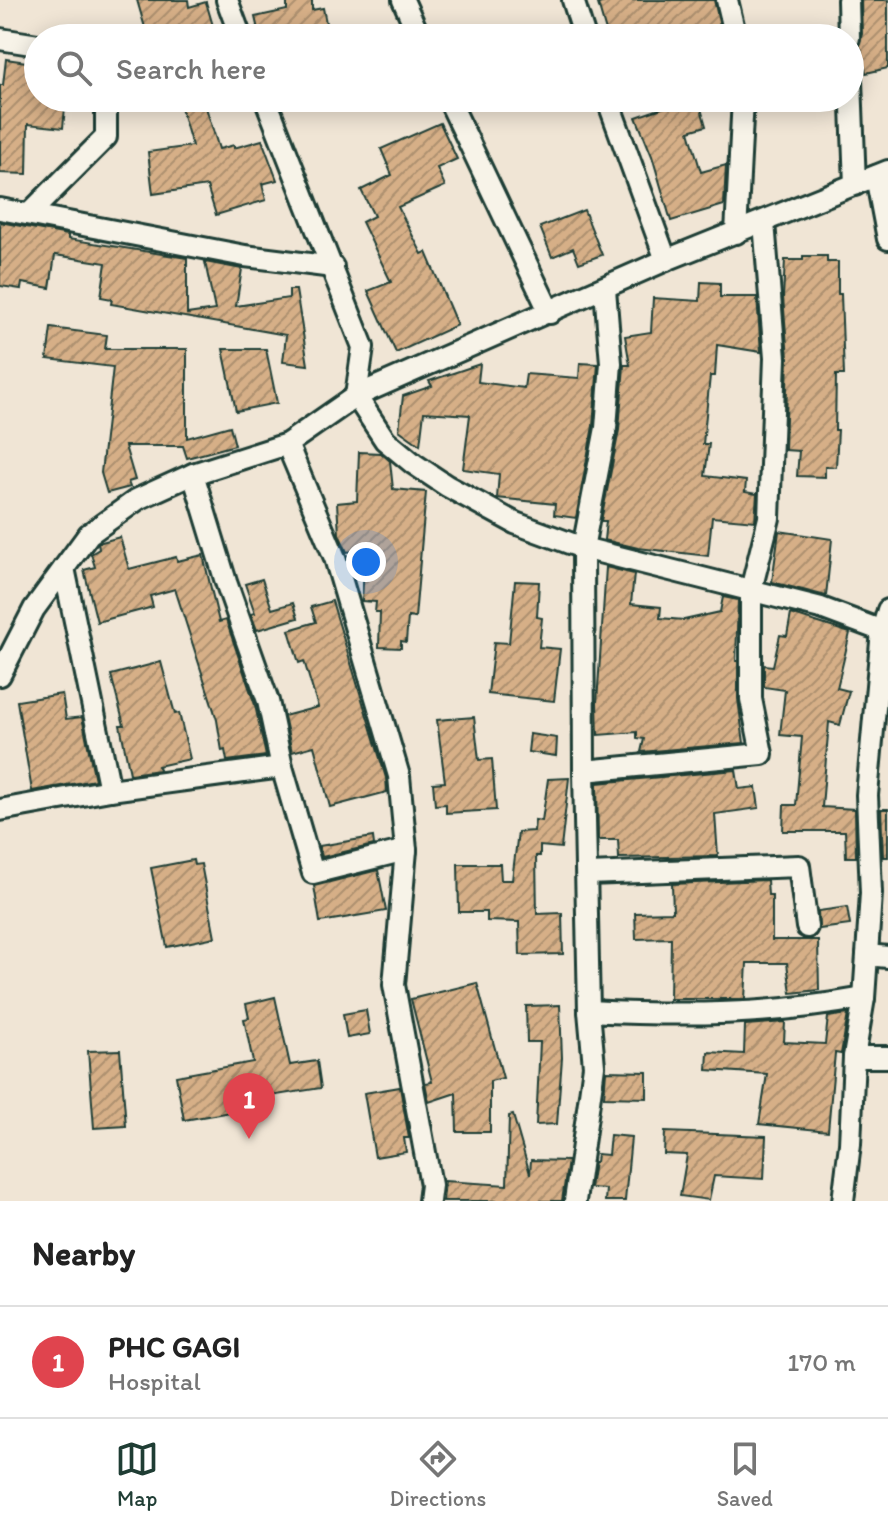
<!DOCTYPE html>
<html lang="en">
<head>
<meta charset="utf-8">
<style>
	:root { --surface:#fff; --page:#f6f6f6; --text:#222; --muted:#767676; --line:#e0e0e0; --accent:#1f3d34 }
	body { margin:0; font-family:Itim,sans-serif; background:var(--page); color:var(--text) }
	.you { position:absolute; left:366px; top:562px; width:28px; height:28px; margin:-20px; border:6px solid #fff; border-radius:50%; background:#1a73e8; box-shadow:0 0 0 12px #1a73e833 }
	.badge { display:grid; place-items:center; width:52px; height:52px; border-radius:50%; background:var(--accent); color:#fff; font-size:26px; font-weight:700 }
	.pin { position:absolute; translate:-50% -66px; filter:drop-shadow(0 2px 4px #0008) }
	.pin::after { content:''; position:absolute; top:42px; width:28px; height:24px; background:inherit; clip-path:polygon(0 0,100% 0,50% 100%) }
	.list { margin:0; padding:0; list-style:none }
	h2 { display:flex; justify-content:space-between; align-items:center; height:104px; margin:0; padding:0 32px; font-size:34px }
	h2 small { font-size:26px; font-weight:400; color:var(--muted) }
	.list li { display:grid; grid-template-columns:52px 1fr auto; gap:24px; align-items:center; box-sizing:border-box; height:112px; padding:0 32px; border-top:2px solid var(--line) }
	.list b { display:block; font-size:30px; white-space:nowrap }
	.list p { margin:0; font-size:26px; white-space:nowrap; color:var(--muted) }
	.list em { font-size:26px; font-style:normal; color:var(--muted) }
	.icon { flex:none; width:44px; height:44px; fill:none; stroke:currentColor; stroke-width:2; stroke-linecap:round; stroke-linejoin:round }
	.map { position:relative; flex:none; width:888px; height:1201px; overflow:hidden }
	.search { position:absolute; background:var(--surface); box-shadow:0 4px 20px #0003; left:24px; right:24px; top:24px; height:88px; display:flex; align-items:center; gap:20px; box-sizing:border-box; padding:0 28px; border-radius:44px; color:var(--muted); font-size:30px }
	.sheet { height:216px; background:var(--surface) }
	nav { display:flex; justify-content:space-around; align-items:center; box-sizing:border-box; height:112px; border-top:2px solid var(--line); background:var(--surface); font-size:22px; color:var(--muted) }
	nav a { display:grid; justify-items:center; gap:4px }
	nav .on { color:var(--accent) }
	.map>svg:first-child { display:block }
	.building { fill:url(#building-hatch); stroke:#1f3d34; stroke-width:2 }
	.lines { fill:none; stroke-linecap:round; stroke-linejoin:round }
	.street-casing { stroke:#1f3d34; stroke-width:26 }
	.street { stroke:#f7f3e8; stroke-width:20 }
</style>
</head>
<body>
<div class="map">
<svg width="888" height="1201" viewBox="0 0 888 1201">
	<defs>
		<pattern id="building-hatch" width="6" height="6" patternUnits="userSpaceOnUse" patternTransform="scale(2)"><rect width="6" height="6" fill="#d6af87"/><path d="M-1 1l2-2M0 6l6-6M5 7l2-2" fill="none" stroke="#ad906f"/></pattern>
	</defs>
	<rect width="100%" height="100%" fill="#f0e5d5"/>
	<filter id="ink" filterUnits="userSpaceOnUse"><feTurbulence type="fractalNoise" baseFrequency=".0125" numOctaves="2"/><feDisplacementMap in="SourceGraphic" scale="16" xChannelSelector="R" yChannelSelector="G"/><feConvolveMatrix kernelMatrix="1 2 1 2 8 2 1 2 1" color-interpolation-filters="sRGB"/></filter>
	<g filter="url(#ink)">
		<g class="building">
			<path d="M 137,0 L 188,0 L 189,7 L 206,2 L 213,26 L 167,38 L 148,38 Z"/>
			<path d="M 287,0 L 312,0 L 312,10 L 323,8 L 329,38 L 260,38 L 255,17 L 287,10 Z"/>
			<path d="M 612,0 L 714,0 L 723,38 L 608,38 L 598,4 Z"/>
			<path d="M 861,0 L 888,0 L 888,68 L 866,73 L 859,45 L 862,34 Z"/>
			<path d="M 6,59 L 34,63 L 33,75 L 38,75 L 38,98 L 66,98 L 63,128 L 28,124 L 27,174 L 0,173 L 0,85 L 3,85 Z"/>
			<path d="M 178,98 L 203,98 L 219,149 L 234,145 L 234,148 L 262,140 L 277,180 L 262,184 L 266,200 L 216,215 L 207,186 L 153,194 L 148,152 L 192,146 Z"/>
			<path d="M 691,98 L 698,98 L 706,126 L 689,131 L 701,172 L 726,165 L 724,205 L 671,221 L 652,156 L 636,117 Z"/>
			<path d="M 440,123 L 457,159 L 437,168 L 445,186 L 398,207 L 422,254 L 426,252 L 457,325 L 396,353 L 368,291 L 391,282 L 362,222 L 374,216 L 361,190 L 392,175 L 381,149 Z"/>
			<path d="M 584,210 L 602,255 L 579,263 L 573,248 L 552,257 L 540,227 Z"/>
			<path d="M 0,222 L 68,235 L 68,239 L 187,258 L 187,314 L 215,310 L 205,262 L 242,269 L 236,306 L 289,298 L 289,290 L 296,290 L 308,365 L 283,362 L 286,335 L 111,304 L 112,299 L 101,297 L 106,263 L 55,255 L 50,288 L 22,283 L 21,289 L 0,286 Z"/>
			<path d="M 803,256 L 827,256 L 827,262 L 838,262 L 838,294 L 841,294 L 844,375 L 836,375 L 835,430 L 838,430 L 836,467 L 825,466 L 825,477 L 797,476 L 799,451 L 785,450 L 788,358 L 783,297 L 785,260 L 803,260 Z"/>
			<path d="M 701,282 L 720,283 L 720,297 L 757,297 L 761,352 L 717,345 L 715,376 L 710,376 L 703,444 L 709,444 L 705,476 L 746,481 L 745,492 L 757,494 L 755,521 L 712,517 L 708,556 L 638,548 L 604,540 L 606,521 L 601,521 L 619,430 L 624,365 L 630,365 L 625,336 L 651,332 L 653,298 L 700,301 Z"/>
			<path d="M 51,328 L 107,335 L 105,349 L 187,349 L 187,438 L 230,426 L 235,445 L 187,458 L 183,446 L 125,446 L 135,480 L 128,482 L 130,487 L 107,493 L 101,473 L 113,367 L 47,359 Z"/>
			<path d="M 223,349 L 266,349 L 277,403 L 236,411 Z"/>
			<path d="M 580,363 L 598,364 L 593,426 L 576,518 L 554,515 L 555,504 L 497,498 L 499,474 L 463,469 L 470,415 L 424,412 L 420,445 L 399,430 L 403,396 L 432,386 L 429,381 L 480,364 L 478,382 L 524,388 L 526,374 L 579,378 Z"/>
			<path d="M 359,452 L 381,453 L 390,461 L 393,489 L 426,492 L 415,618 L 408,617 L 406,642 L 401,641 L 401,648 L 379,647 L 380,612 L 375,612 L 376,602 L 362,601 L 365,550 L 347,552 L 339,534 L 337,503 L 357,501 Z"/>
			<path d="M 779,531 L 832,539 L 826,596 L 772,582 Z"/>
			<path d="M 120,537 L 129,569 L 176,557 L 177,561 L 203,555 L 219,622 L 226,620 L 255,705 L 266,756 L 227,761 L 225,750 L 222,751 L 217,720 L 175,589 L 150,596 L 153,607 L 97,622 L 84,570 L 95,567 L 91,554 L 99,549 L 98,543 Z"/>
			<path d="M 606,567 L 634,574 L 631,604 L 661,607 L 660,618 L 684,620 L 720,612 L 723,597 L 738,600 L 736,661 L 738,661 L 738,699 L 744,743 L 641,752 L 644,739 L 637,738 L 637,732 L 598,735 L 597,703 Z"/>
			<path d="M 262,579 L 272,609 L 293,603 L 298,618 L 257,630 L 251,614 L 255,613 L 245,584 Z"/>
			<path d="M 515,581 L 539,582 L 537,617 L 542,618 L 539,647 L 560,649 L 554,701 L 488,694 L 494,642 L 509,643 Z"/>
			<path d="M 332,601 L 386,778 L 387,792 L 330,807 L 314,746 L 292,752 L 284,716 L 318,707 L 304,661 L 299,663 L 289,630 L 316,622 L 311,607 Z"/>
			<path d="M 791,614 L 850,633 L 837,688 L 849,691 L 840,725 L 829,722 L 822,807 L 855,809 L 856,857 L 846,857 L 845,831 L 783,831 L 784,805 L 796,805 L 802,737 L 780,735 L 785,690 L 764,687 L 764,665 L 773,666 L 780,635 L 787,636 Z"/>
			<path d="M 161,662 L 175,714 L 179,713 L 190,759 L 158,766 L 159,770 L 130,774 L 120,725 L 124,725 L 111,675 Z"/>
			<path d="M 62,694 L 66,719 L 82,717 L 95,780 L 32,791 L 17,701 Z"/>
			<path d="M 474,717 L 479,760 L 492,759 L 496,810 L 446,813 L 446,804 L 435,805 L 433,783 L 445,782 L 437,720 Z"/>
			<path d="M 530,734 L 557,738 L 556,756 L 528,752 Z"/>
			<path d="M 736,770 L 739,789 L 756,787 L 759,808 L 715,814 L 718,856 L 619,858 L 618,840 L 598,840 L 597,783 Z"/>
			<path d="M 569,778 L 561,848 L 540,846 L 540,856 L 536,856 L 537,914 L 562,913 L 563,954 L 520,955 L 519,922 L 487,921 L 487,912 L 459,912 L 458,864 L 500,864 L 501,880 L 512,880 L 518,832 L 534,831 L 535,820 L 542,821 L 548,779 Z"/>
			<path d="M 881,809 L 888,809 L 888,857 L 883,857 Z"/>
			<path d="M 373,837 L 374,845 L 322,857 L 319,846 Z"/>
			<path d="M 193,860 L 194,865 L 201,864 L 215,937 L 167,947 L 151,868 Z"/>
			<path d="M 378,870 L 386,911 L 320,922 L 314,886 Z"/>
			<path d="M 767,880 L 768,895 L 772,895 L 772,940 L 818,940 L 819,990 L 791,993 L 787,963 L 747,963 L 745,999 L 670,999 L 671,938 L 636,939 L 635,913 L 673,912 L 672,884 Z"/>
			<path d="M 847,907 L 850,925 L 819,929 L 818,911 Z"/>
			<path d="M 477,983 L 503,1078 L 490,1081 L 490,1132 L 457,1132 L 456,1093 L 429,1102 L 425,1083 L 432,1082 L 411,999 Z"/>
			<path d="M 275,997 L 290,1065 L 317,1061 L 321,1088 L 270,1096 L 271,1105 L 184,1120 L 176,1076 L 253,1062 L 244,1019 L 249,1018 L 246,1004 Z"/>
			<path d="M 560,1005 L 562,1058 L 557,1124 L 536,1125 L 540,1042 L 527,1042 L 526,1006 Z"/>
			<path d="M 366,1010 L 370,1034 L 347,1038 L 343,1014 Z"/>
			<path d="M 848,1014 L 841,1054 L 835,1053 L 828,1131 L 759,1124 L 767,1074 L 707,1070 L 708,1052 L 744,1054 L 745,1025 L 785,1022 L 784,1042 L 825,1044 L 828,1017 Z"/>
			<path d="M 120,1050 L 126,1126 L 94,1128 L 88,1051 Z"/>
			<path d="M 606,1071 L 647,1072 L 647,1098 L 604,1097 Z"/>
			<path d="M 400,1087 L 409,1138 L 404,1138 L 406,1152 L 375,1157 L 364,1093 Z"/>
			<path d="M 513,1115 L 530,1174 L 531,1160 L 568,1161 L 562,1201 L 443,1201 L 445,1181 L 507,1185 L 509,1116 Z"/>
			<path d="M 665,1132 L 766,1136 L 764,1179 L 714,1176 L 709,1200 L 680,1196 L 687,1155 L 664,1154 Z"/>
			<path d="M 610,1135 L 631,1137 L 625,1201 L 605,1201 L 606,1189 L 590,1188 L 594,1162 L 596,1162 L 597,1154 L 608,1155 Z"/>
		</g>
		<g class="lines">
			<defs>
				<g id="street">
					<path d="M 227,0 L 241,38"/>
					<path d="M 403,0 L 420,38"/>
					<path d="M 573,0 L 585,38"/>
					<path d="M 727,0 L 736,38"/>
					<path d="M 848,0 L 849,38"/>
					<path d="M 0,39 L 38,45"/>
					<path d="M 850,54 L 855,185"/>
					<path d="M 265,98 L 363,347 L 356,396 L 385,440 L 414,464 L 447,486 L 515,523 L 583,548 L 821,608 L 888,633"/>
					<path d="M 448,98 L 550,313"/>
					<path d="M 607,98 L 666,260"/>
					<path d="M 876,176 L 888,239"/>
					<path d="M 0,209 L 245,256 L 333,267"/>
					<path d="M 29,214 L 106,137 L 106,98"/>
					<path d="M 736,233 L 743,98"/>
					<path d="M 287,444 L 335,558 L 399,776 L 406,850 L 394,985 L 431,1185 L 429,1201"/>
					<path d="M 193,474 L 226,582 L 268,701 L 282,767 L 313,873 L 406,850"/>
					<path d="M 64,568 L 110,790"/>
					<path d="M 0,675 L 34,609 L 89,534 L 138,499 L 193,474 L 287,444 L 356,396 L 666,260 L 888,171"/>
					<path d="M 584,771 L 762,754 L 751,699 L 751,590 L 769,518 L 775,358 L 764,222"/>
					<path d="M 0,810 L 110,790 L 282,767"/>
					<path d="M 588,874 L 799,866 L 807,927"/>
					<path d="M 867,955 L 888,957"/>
					<path d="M 589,1011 C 685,1016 770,1015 864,998"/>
					<path d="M 854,1057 L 888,1057"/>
					<path d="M 575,1201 L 594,1066 L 589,1011 L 584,771 L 583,548 L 606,428 L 611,363 L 605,289"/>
					<path d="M 843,1201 L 850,1144 L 854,1057 L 864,998 L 867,955 L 871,893 L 867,795 L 882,631 L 888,610"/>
				</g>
			</defs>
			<use href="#street" class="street-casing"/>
			<use href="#street" class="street"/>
		</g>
	</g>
</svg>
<div class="you"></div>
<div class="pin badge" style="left:249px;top:1139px;background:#e0444e">1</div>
<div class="search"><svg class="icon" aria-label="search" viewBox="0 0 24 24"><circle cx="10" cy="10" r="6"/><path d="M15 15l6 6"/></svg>Search here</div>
</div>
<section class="sheet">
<h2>Nearby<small></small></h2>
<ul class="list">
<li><span class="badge" style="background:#e0444e">1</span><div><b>PHC GAGI</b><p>Hospital</p></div><em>170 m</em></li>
</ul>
</section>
<nav>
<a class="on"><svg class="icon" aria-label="map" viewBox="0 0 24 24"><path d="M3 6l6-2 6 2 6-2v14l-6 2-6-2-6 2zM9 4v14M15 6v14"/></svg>Map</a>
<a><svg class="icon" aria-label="directions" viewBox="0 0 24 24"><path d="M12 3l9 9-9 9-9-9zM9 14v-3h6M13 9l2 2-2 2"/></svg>Directions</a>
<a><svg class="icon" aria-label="saved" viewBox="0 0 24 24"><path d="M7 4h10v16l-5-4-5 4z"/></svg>Saved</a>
</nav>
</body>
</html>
